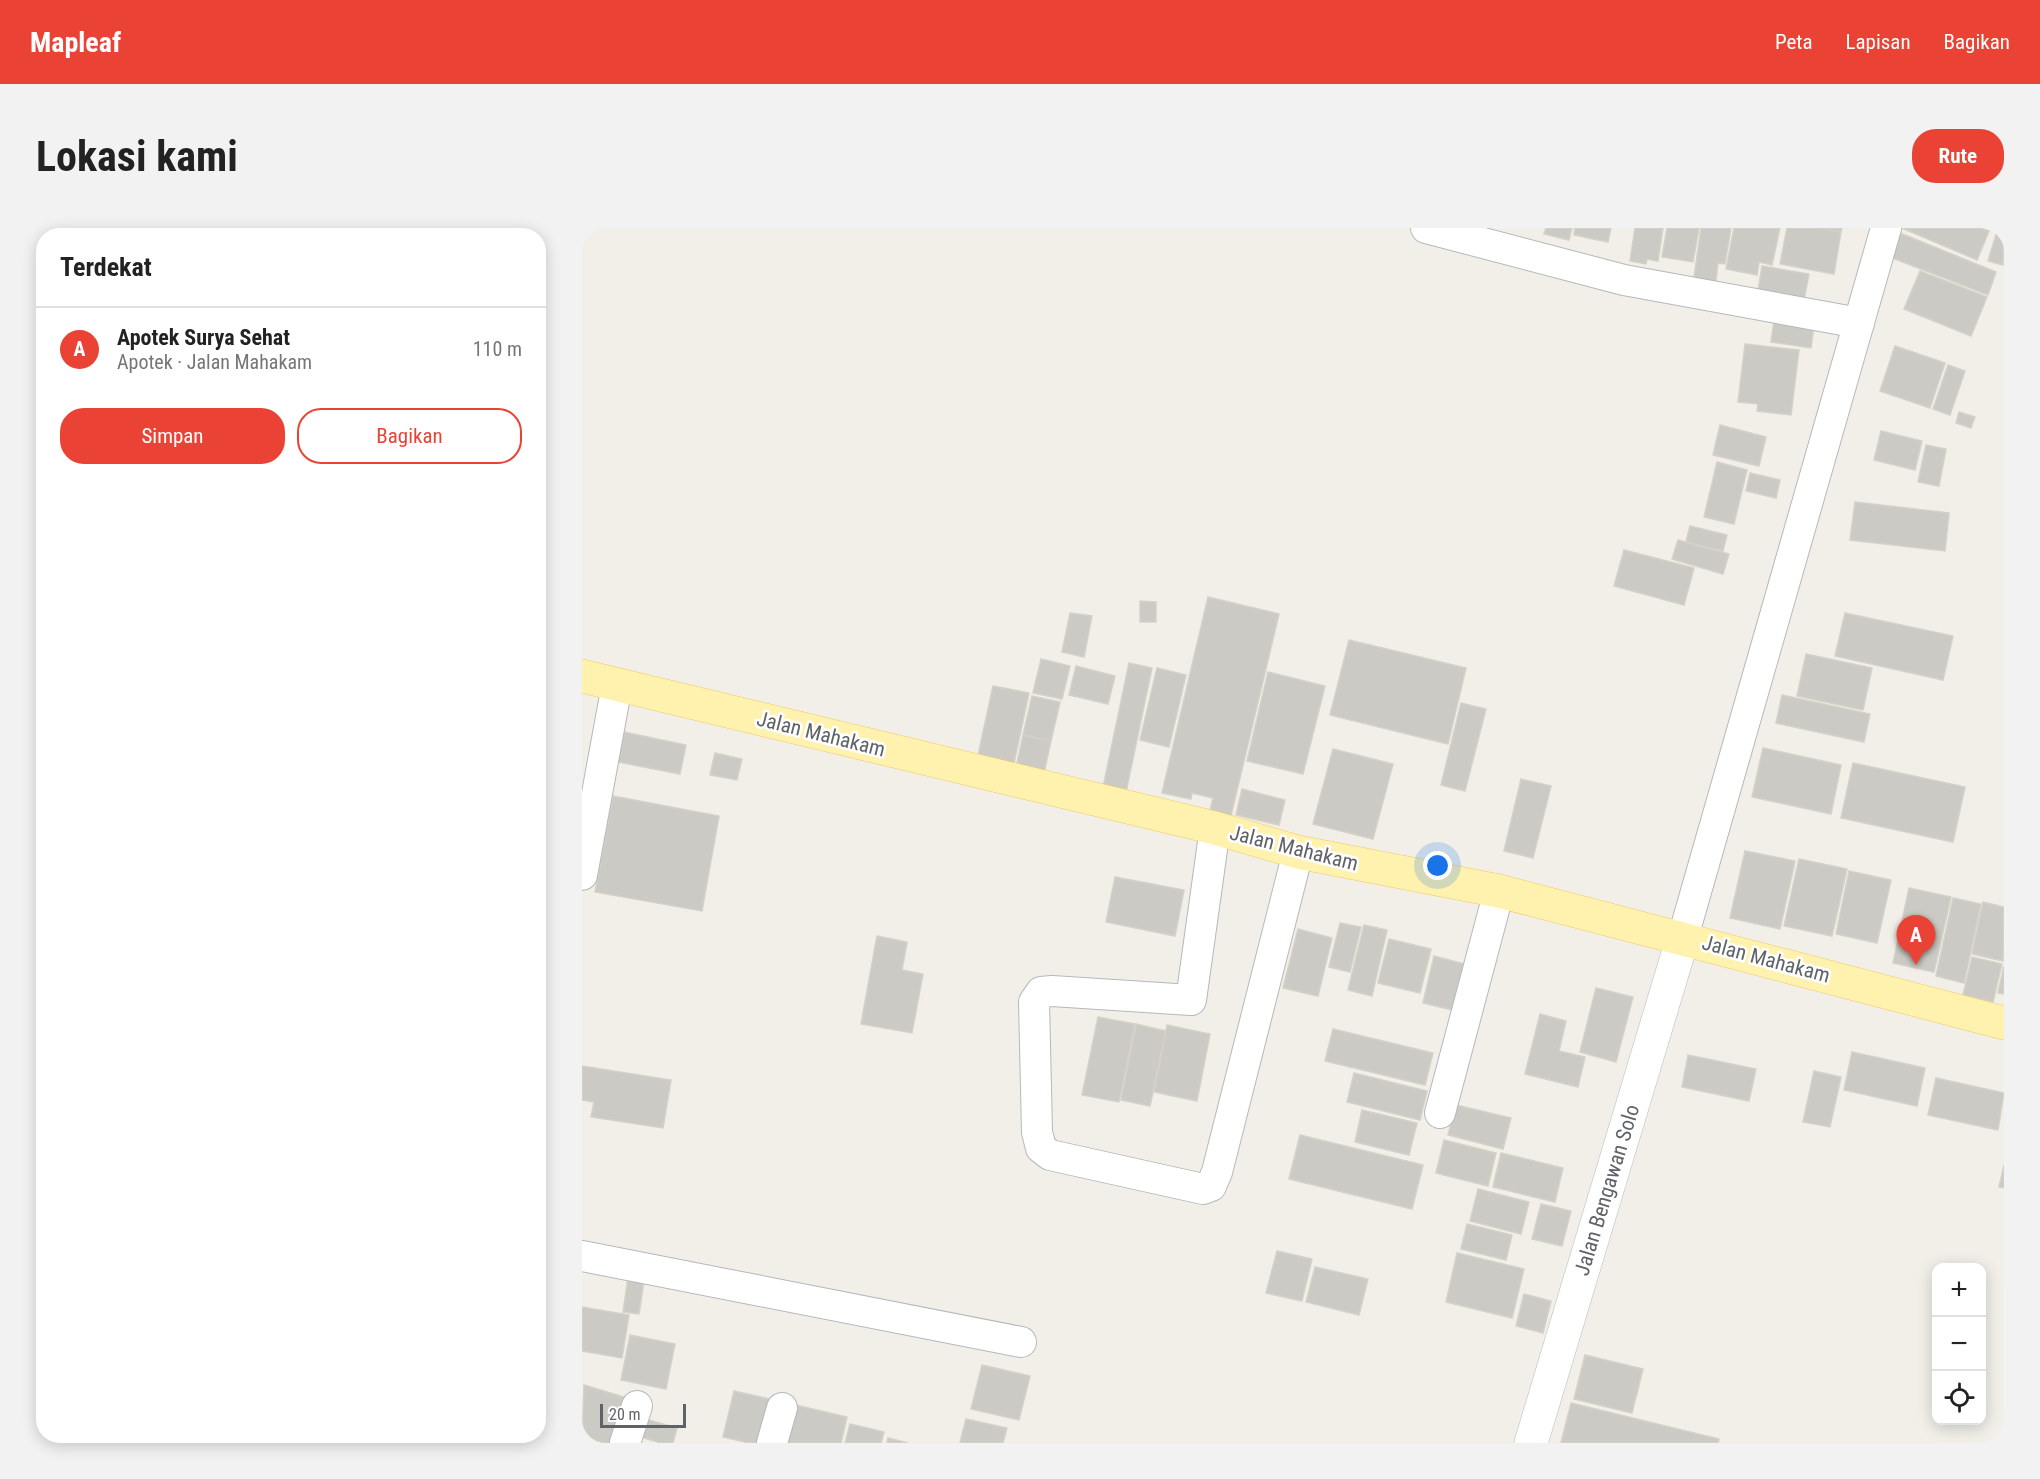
<!DOCTYPE html>
<html lang="id">
<head>
<meta charset="utf-8">
<style>
	:root { --surface:#fff; --page:#f2f2f2; --text:#222; --muted:#767676; --line:#e0e0e0; --accent:#ea4335 }
	body { margin:0; font-family:"Roboto Condensed",sans-serif; background:var(--page); color:var(--text) }
	.controls { position:absolute; right:18px; bottom:18px; display:grid; overflow:hidden; border-radius:12px; box-shadow:0 3px 15px #0003 }
	.controls button { width:54px; height:54px; display:grid; place-items:center; padding:0; border:0; border-bottom:2px solid var(--line); background:var(--surface); color:var(--text); font:30px sans-serif }
	.scale { position:absolute; left:18px; bottom:15px; width:86px; box-sizing:border-box; padding-left:6px; border:3px solid #5f6368; border-top:0; font-size:16px; line-height:21px; white-space:nowrap; color:#5f6368; -webkit-text-stroke:4px #fff; paint-order:stroke }
	.you { position:absolute; left:856px; top:638px; width:21px; height:21px; margin:-15px; border:4px solid #fff; border-radius:50%; background:#1a73e8; box-shadow:0 0 0 9px #1a73e833 }
	.badge { display:grid; place-items:center; width:39px; height:39px; border-radius:50%; background:var(--accent); color:#fff; font-size:20px; font-weight:700 }
	.pin { position:absolute; translate:-50% -50px; filter:drop-shadow(0 2px 3px #0008) }
	.pin::after { content:''; position:absolute; top:32px; width:21px; height:18px; background:inherit; clip-path:polygon(0 0,100% 0,50% 100%) }
	.list { margin:0; padding:0; list-style:none }
	h2 { display:flex; justify-content:space-between; align-items:center; height:78px; margin:0; padding:0 24px; font-size:26px }
	h2 small { font-size:20px; font-weight:400; color:var(--muted) }
	.list li { display:grid; grid-template-columns:39px 1fr auto; gap:18px; align-items:center; box-sizing:border-box; height:84px; padding:0 24px; border-top:2px solid var(--line) }
	.list b { display:block; font-size:22px; white-space:nowrap }
	.list p { margin:0; font-size:20px; white-space:nowrap; color:var(--muted) }
	.list em { font-size:20px; font-style:normal; color:var(--muted) }
	.actions { display:flex; gap:12px; padding:18px 24px }
	.actions a { flex:1; padding:14px 0; border:2px solid var(--accent); border-radius:24px; text-align:center; font-size:21px; color:var(--accent) }
	.actions .main { background:var(--accent); color:#fff }
	.icon { flex:none; width:33px; height:33px; fill:none; stroke:currentColor; stroke-width:2; stroke-linecap:round; stroke-linejoin:round }
	.map { position:relative; flex:none; width:1422px; height:1215px; overflow:hidden; border-radius:24px }
	header { display:flex; align-items:center; gap:36px; box-sizing:border-box; height:84px; padding:0 30px; background:var(--accent); color:#fff }
	header strong { font-size:28px }
	nav { display:flex; gap:33px; margin-inline-start:auto; font-size:21px }
	.intro { display:flex; align-items:center; justify-content:space-between; box-sizing:border-box; height:144px; padding:0 36px }
	h1 { margin:0; font-size:42px }
	.button { padding:15px 27px; border-radius:24px; background:var(--accent); color:#fff; font-size:21px; font-weight:700 }
	main { display:flex; gap:36px; padding:0 36px }
	aside { flex:1; background:var(--surface); border-radius:24px; box-shadow:0 3px 15px #0003 }
	.map>svg:first-child { display:block }
	.building { fill:#cccac5; stroke:#d6d1c6; stroke-width:1.5 }
	.lines { fill:none; stroke-linecap:round; stroke-linejoin:round }
	.street-casing { stroke:#b5b8bc; stroke-width:32 }
	.secondary-casing { stroke:#b6babf; stroke-width:34 }
	.primary-casing { stroke:#f2c960; stroke-width:34 }
	.street { stroke:#fff; stroke-width:30 }
	.secondary { stroke:#fff; stroke-width:33 }
	.primary { stroke:#fff2af; stroke-width:33 }
	.labels { text-anchor:middle; stroke-width:5; stroke-linejoin:round; paint-order:stroke }
	.street-label { font-size:21px; fill:#5f6368; stroke:#fff }
</style>
</head>
<body>
<header>
<strong>Mapleaf</strong>
<nav><a>Peta</a><a>Lapisan</a><a>Bagikan</a></nav>
</header>
<div class="intro"><h1>Lokasi kami</h1><a class="button">Rute</a></div>
<main>
<aside>
<h2>Terdekat<small></small></h2>
<ul class="list">
<li><span class="badge">A</span><div><b>Apotek Surya Sehat</b><p>Apotek · Jalan Mahakam</p></div><em>110 m</em></li>
</ul>
<div class="actions"><a class="main">Simpan</a><a>Bagikan</a></div>
</aside>
<div class="map">
<svg width="1422" height="1215" viewBox="0 0 1422 1215">
	<rect width="100%" height="100%" fill="#f1efe8"/>
	<g class="building">
		<path d="M 964,0 L 990,0 L 987,12 L 962,6 Z"/>
		<path d="M 993,0 L 1029,0 L 1026,14 L 992,7 Z"/>
		<path d="M 1053,0 L 1081,0 L 1076,33 L 1065,31 L 1064,36 L 1048,33 Z"/>
		<path d="M 1085,0 L 1117,0 L 1111,34 L 1080,29 Z"/>
		<path d="M 1119,0 L 1149,0 L 1143,36 L 1136,35 L 1133,60 L 1111,56 Z"/>
		<path d="M 1152,0 L 1198,0 L 1190,37 L 1177,34 L 1175,47 L 1144,41 Z"/>
		<path d="M 1205,0 L 1237,0 L 1259,4 L 1252,46 L 1198,36 Z"/>
		<path d="M 1237,0 L 1260,0 L 1259,4 Z"/>
		<path d="M 1320,0 L 1399,0 L 1407,3 L 1395,32 Z"/>
		<path d="M 1416,0 L 1422,0 L 1421,37 L 1406,33 Z"/>
		<path d="M 1318,5 L 1414,44 L 1406,67 L 1308,29 Z"/>
		<path d="M 1180,38 L 1227,46 L 1220,83 L 1174,75 Z"/>
		<path d="M 1338,43 L 1405,69 L 1389,108 L 1322,81 Z"/>
		<path d="M 1192,92 L 1232,98 L 1229,120 L 1189,114 Z"/>
		<path d="M 1163,116 L 1217,122 L 1209,187 L 1175,183 L 1176,176 L 1156,174 Z"/>
		<path d="M 1313,118 L 1363,135 L 1348,180 L 1298,163 Z"/>
		<path d="M 1366,137 L 1383,143 L 1368,187 L 1351,181 Z"/>
		<path d="M 1377,184 L 1393,189 L 1389,200 L 1374,195 Z"/>
		<path d="M 1138,197 L 1184,209 L 1177,238 L 1131,227 Z"/>
		<path d="M 1299,203 L 1340,213 L 1333,242 L 1292,232 Z"/>
		<path d="M 1344,217 L 1364,221 L 1357,258 L 1336,254 Z"/>
		<path d="M 1135,234 L 1165,242 L 1152,296 L 1122,289 Z"/>
		<path d="M 1168,245 L 1198,252 L 1194,270 L 1164,263 Z"/>
		<path d="M 1273,274 L 1367,285 L 1363,323 L 1268,312 Z"/>
		<path d="M 1108,298 L 1145,307 L 1141,323 L 1104,314 Z"/>
		<path d="M 1096,312 L 1147,326 L 1141,346 L 1090,331 Z"/>
		<path d="M 1042,322 L 1112,340 L 1102,377 L 1032,358 Z"/>
		<path d="M 626,369 L 697,386 L 647,596 L 626,591 L 631,570 L 610,565 L 609,571 L 580,565 Z"/>
		<path d="M 558,373 L 574,374 L 574,394 L 558,394 Z"/>
		<path d="M 488,385 L 510,388 L 502,429 L 480,424 Z"/>
		<path d="M 1263,385 L 1371,408 L 1361,452 L 1253,428 Z"/>
		<path d="M 767,412 L 884,440 L 866,516 L 748,487 Z"/>
		<path d="M 1224,426 L 1290,440 L 1281,482 L 1215,468 Z"/>
		<path d="M 459,431 L 488,438 L 480,471 L 451,465 Z"/>
		<path d="M 547,435 L 570,440 L 543,569 L 520,564 Z"/>
		<path d="M 494,438 L 533,448 L 526,476 L 487,467 Z"/>
		<path d="M 575,440 L 604,447 L 587,519 L 558,512 Z"/>
		<path d="M 686,444 L 743,458 L 721,546 L 665,533 Z"/>
		<path d="M 411,458 L 447,465 L 431,540 L 395,532 Z"/>
		<path d="M 1200,467 L 1288,486 L 1282,514 L 1194,495 Z"/>
		<path d="M 450,468 L 478,474 L 469,513 L 441,507 Z"/>
		<path d="M 879,475 L 904,481 L 883,563 L 859,557 Z"/>
		<path d="M 42,504 L 104,517 L 98,546 L 36,534 Z"/>
		<path d="M 441,507 L 469,513 L 460,555 L 432,549 Z"/>
		<path d="M 1181,520 L 1259,537 L 1249,586 L 1170,569 Z"/>
		<path d="M 751,521 L 811,536 L 791,611 L 731,596 Z"/>
		<path d="M 133,525 L 160,531 L 155,552 L 128,547 Z"/>
		<path d="M 1271,535 L 1383,559 L 1371,614 L 1259,590 Z"/>
		<path d="M 939,551 L 969,558 L 951,630 L 922,623 Z"/>
		<path d="M 660,561 L 703,572 L 697,597 L 654,587 Z"/>
		<path d="M 31,568 L 137,588 L 120,683 L 13,664 Z"/>
		<path d="M 1163,623 L 1213,633 L 1198,701 L 1148,690 Z"/>
		<path d="M 1217,631 L 1265,641 L 1250,708 L 1202,698 Z"/>
		<path d="M 1267,643 L 1309,652 L 1295,715 L 1254,706 Z"/>
		<path d="M 533,649 L 602,662 L 593,708 L 524,694 Z"/>
		<path d="M 1327,660 L 1369,669 L 1352,744 L 1311,735 Z"/>
		<path d="M 1371,670 L 1399,676 L 1382,755 L 1354,748 Z"/>
		<path d="M 1401,674 L 1422,679 L 1421,733 L 1390,726 Z"/>
		<path d="M 758,695 L 779,699 L 768,744 L 747,739 Z"/>
		<path d="M 782,697 L 805,702 L 790,768 L 766,762 Z"/>
		<path d="M 716,701 L 750,710 L 736,768 L 701,760 Z"/>
		<path d="M 295,708 L 325,714 L 320,742 L 341,746 L 330,805 L 279,796 Z"/>
		<path d="M 807,711 L 849,721 L 838,765 L 796,755 Z"/>
		<path d="M 852,728 L 890,738 L 879,784 L 841,775 Z"/>
		<path d="M 1390,729 L 1420,736 L 1411,774 L 1381,767 Z"/>
		<path d="M 1422,738 L 1422,766 L 1416,765 Z"/>
		<path d="M 1014,760 L 1051,769 L 1034,834 L 998,824 Z"/>
		<path d="M 958,786 L 984,793 L 977,823 L 1003,829 L 996,859 L 943,846 Z"/>
		<path d="M 516,789 L 553,796 L 537,874 L 500,867 Z"/>
		<path d="M 554,796 L 584,803 L 568,878 L 539,872 Z"/>
		<path d="M 585,797 L 628,806 L 615,873 L 572,864 Z"/>
		<path d="M 751,801 L 851,825 L 843,857 L 743,833 Z"/>
		<path d="M 1270,824 L 1343,840 L 1335,878 L 1262,862 Z"/>
		<path d="M 1106,827 L 1174,841 L 1167,873 L 1100,859 Z"/>
		<path d="M 0,838 L 89,852 L 81,900 L 9,889 L 12,874 L 0,872 Z"/>
		<path d="M 1232,843 L 1259,849 L 1248,899 L 1221,894 Z"/>
		<path d="M 772,845 L 845,863 L 838,892 L 765,874 Z"/>
		<path d="M 1354,850 L 1422,865 L 1416,902 L 1346,887 Z"/>
		<path d="M 874,877 L 929,890 L 921,921 L 866,907 Z"/>
		<path d="M 780,882 L 835,895 L 827,927 L 773,914 Z"/>
		<path d="M 718,907 L 841,937 L 830,981 L 707,951 Z"/>
		<path d="M 862,912 L 914,925 L 906,958 L 854,945 Z"/>
		<path d="M 919,925 L 981,940 L 973,974 L 911,959 Z"/>
		<path d="M 1422,937 L 1422,960 L 1417,959 Z"/>
		<path d="M 896,961 L 947,974 L 939,1006 L 888,993 Z"/>
		<path d="M 959,976 L 989,983 L 980,1018 L 950,1011 Z"/>
		<path d="M 885,996 L 930,1007 L 924,1032 L 879,1021 Z"/>
		<path d="M 695,1023 L 730,1031 L 720,1073 L 684,1065 Z"/>
		<path d="M 875,1025 L 942,1041 L 930,1090 L 864,1074 Z"/>
		<path d="M 733,1039 L 786,1051 L 777,1087 L 724,1074 Z"/>
		<path d="M 46,1050 L 62,1053 L 57,1086 L 41,1084 Z"/>
		<path d="M 942,1066 L 969,1073 L 961,1105 L 934,1098 Z"/>
		<path d="M 0,1079 L 47,1087 L 40,1130 L 0,1123 Z"/>
		<path d="M 48,1107 L 93,1116 L 84,1161 L 39,1152 Z"/>
		<path d="M 1003,1127 L 1061,1141 L 1050,1185 L 992,1171 Z"/>
		<path d="M 400,1137 L 448,1148 L 437,1192 L 389,1181 Z"/>
		<path d="M 2,1157 L 45,1170 L 31,1215 L 0,1215 Z"/>
		<path d="M 152,1163 L 196,1173 L 185,1215 L 167,1215 L 141,1209 Z"/>
		<path d="M 989,1175 L 1137,1211 L 1136,1215 L 979,1215 Z"/>
		<path d="M 209,1176 L 265,1189 L 259,1215 L 199,1215 Z"/>
		<path d="M 60,1190 L 95,1200 L 91,1215 L 79,1215 L 55,1208 Z"/>
		<path d="M 384,1191 L 425,1200 L 421,1215 L 378,1215 Z"/>
		<path d="M 268,1196 L 302,1204 L 299,1215 L 263,1215 Z"/>
		<path d="M 306,1210 L 326,1215 L 305,1215 Z"/>
	</g>
	<g class="lines">
		<defs>
			<g id="street">
				<path d="M 844,0 L 1042,52 L 1277,95"/>
				<path d="M 633,600 L 609,772 L 470,763 L 459,764 L 452,774 L 455,904 L 459,920 L 468,927 L 621,961 L 629,958 L 635,944 L 716,624"/>
				<path d="M 0,647 L 35,457"/>
				<path d="M 1101,709 L 1304,0"/>
				<path d="M 858,885 L 917,663"/>
				<path d="M 0,1028 L 439,1114"/>
				<path d="M 43,1215 L 55,1178"/>
				<path d="M 190,1215 L 200,1180"/>
			</g>
			<path id="secondary" d="M 949,1215 L 1101,709"/>
			<path id="primary" d="M 0,448 L 633,600 L 716,624 L 917,663 L 1422,795"/>
		</defs>
		<use href="#street" class="street-casing"/>
		<use href="#secondary" class="secondary-casing"/>
		<use href="#primary" class="primary-casing"/>
		<use href="#street" class="street"/>
		<use href="#secondary" class="secondary"/>
		<use href="#primary" class="primary"/>
	</g>
	<g class="labels">
		<g class="street-label">
			<text transform="translate(239 506) rotate(14)" y="7">Jalan Mahakam</text>
			<text transform="translate(712 620) rotate(14)" y="7">Jalan Mahakam</text>
			<text transform="translate(1184 731) rotate(15)" y="7">Jalan Mahakam</text>
			<text transform="translate(1025 962) rotate(-73)" y="7">Jalan Bengawan Solo</text>
		</g>
	</g>
</svg>
<div class="controls">
<button>+</button>
<button>−</button>
<button><svg class="icon" aria-label="locate" viewBox="0 0 24 24"><circle cx="12" cy="12" r="6"/><path d="M12 2v4M12 18v4M2 12h4M18 12h4"/></svg></button>
</div>
<div class="scale">20 m</div>
<div class="you"></div>
<div class="pin badge" style="left:1334px;top:737px">A</div>
</div>
</main>
</body>
</html>
